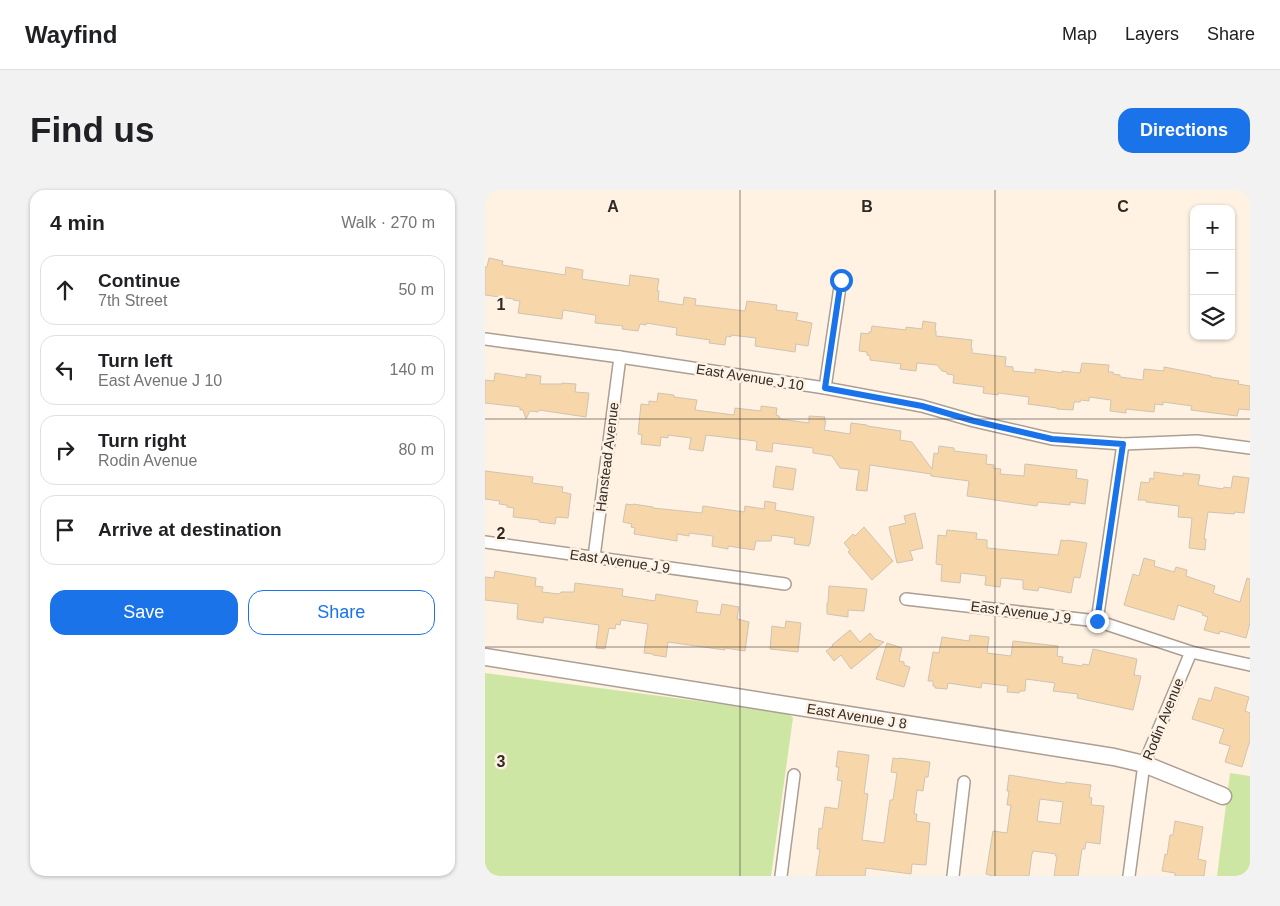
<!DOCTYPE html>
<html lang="en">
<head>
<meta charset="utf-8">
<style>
	:root { --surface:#fff; --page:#f2f2f2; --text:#202124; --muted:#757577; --line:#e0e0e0; --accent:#1a73e8 }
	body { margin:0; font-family:Arial,sans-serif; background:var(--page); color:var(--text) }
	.controls { position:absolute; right:15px; top:15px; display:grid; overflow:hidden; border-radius:10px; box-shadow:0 1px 4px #0004 }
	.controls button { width:45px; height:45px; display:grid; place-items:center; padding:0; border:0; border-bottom:1px solid var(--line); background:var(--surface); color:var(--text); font:25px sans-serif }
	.stop { position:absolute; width:15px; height:15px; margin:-11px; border:4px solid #1a73e8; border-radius:50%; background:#fff }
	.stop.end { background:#1a73e8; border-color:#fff; box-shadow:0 1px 5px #0008 }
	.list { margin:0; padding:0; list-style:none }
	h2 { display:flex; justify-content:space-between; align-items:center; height:65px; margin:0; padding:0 20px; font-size:21px }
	h2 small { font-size:16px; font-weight:400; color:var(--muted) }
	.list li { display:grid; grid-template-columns:32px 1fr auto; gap:15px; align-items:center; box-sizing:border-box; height:70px; margin:0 10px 10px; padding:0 10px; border:1px solid var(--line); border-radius:15px }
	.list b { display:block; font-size:19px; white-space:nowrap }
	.list p { margin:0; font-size:16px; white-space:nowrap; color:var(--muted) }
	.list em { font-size:16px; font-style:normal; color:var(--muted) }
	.actions { display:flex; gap:10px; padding:15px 20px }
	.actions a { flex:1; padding:11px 0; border:1px solid var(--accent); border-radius:15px; text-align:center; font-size:18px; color:var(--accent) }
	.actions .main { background:var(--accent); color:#fff }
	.icon { flex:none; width:28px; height:28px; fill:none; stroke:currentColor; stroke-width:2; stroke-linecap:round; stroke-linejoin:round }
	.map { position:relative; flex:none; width:765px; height:686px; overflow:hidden; border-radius:15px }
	header { display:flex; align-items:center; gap:30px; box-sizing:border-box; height:70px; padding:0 25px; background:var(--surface); border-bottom:1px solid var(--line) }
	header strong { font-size:24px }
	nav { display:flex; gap:28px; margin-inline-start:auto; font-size:18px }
	.intro { display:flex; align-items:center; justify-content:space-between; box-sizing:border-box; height:120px; padding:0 30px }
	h1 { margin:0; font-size:35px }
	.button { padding:12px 22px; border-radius:15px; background:var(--accent); color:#fff; font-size:18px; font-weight:700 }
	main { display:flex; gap:30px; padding:0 30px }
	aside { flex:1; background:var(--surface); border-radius:15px; box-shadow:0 1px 4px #0004 }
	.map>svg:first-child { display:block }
	.green { fill:#cee6a3 }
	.building { fill:#f7d7a9; stroke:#cec3b4; fill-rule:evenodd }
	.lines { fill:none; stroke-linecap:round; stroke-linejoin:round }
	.street-casing { stroke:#ac9f92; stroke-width:14 }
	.secondary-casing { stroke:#ac9f92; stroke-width:19 }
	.street { stroke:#fff; stroke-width:11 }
	.secondary { stroke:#fff; stroke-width:16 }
	.route { stroke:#1a73e8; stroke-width:6 }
	.grid { fill:none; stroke:#2f2a25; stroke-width:1; stroke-opacity:0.55 }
	.labels { text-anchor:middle; stroke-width:5; stroke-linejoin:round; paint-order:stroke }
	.street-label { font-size:14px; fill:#2f2a25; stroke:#fff2e3 }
	.grid-label { font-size:16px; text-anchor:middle; font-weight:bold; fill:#2f2a25; stroke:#fff2e3; stroke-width:5; stroke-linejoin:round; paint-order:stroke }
</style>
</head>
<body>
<header>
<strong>Wayfind</strong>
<nav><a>Map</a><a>Layers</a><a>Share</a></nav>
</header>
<div class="intro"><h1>Find us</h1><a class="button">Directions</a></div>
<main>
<aside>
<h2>4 min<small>Walk · 270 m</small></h2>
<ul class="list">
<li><svg class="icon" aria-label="ahead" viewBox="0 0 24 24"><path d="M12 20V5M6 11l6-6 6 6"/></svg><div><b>Continue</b><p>7th Street</p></div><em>50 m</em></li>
<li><svg class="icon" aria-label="left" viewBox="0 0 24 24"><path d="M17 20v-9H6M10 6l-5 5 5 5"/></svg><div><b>Turn left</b><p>East Avenue J 10</p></div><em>140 m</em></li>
<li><svg class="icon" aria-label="right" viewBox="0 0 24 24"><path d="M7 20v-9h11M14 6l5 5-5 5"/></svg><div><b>Turn right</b><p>Rodin Avenue</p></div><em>80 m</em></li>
<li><svg class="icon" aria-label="arrive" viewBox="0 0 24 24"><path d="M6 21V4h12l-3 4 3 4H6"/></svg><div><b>Arrive at destination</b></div></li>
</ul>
<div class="actions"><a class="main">Save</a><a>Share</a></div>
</aside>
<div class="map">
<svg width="765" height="686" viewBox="0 0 765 686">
	<rect width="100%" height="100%" fill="#fff2e3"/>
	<g class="green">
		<path d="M 0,483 L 303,523 L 308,528 L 286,686 L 0,686 Z"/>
		<path d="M 745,583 L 765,586 L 765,686 L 732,686 Z"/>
	</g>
	<g class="building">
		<path d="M 4,68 L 18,71 L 17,75 L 80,85 L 81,77 L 98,80 L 97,89 L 144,96 L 145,85 L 174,89 L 172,101 L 174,101 L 173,111 L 198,115 L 199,107 L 211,109 L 210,115 L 260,121 L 262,111 L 292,115 L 291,120 L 313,123 L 311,130 L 327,133 L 323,156 L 311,154 L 310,162 L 270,156 L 271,148 L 246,145 L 246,147 L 242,146 L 241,148 L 240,155 L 224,153 L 225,150 L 191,145 L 192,138 L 161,133 L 161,135 L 155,134 L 153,141 L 137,139 L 138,136 L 110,133 L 111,126 L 110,125 L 78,120 L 77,129 L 33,123 L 35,111 L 28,110 L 29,109 L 0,105 L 0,77 L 2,77 Z"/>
		<path d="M 438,131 L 451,133 L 450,140 L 451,141 L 451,146 L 487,150 L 486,158 L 487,158 L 487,163 L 521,167 L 520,176 L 528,177 L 528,181 L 550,183 L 550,179 L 577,183 L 577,181 L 595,183 L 597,173 L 624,175 L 623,182 L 628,182 L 628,184 L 635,185 L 635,187 L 658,190 L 659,179 L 679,181 L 679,177 L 726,186 L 726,187 L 754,191 L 753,194 L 765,196 L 765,220 L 754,219 L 752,226 L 706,220 L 707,216 L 678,212 L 678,215 L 670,214 L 669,222 L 641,219 L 641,223 L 625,221 L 626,210 L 604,207 L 604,211 L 596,210 L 595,212 L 589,212 L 588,220 L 572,219 L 572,218 L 543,214 L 544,207 L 513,203 L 513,205 L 498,203 L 499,197 L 468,193 L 469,185 L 462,184 L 462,182 L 457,181 L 452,175 L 432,173 L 431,181 L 415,179 L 416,174 L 385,170 L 385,166 L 382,165 L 382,162 L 374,161 L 376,143 L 384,144 L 384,142 L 386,142 L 387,136 L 421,140 L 421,137 L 437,139 Z"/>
		<path d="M 10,183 L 41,188 L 41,184 L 56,186 L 55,194 L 77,194 L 77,193 L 91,194 L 90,202 L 104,203 L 101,227 L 54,220 L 53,222 L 45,221 L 41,229 L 38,220 L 35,220 L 35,217 L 0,213 L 0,190 L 9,191 Z"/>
		<path d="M 173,203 L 189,205 L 189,207 L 212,210 L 210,220 L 249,225 L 250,218 L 276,221 L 276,216 L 292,218 L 291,225 L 294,226 L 295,229 L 324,233 L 324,226 L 340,227 L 339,231 L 341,231 L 339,240 L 365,244 L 366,233 L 382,235 L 382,236 L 416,241 L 415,250 L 427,252 L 447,279 L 449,263 L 453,264 L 454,256 L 469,258 L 469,261 L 502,265 L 501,274 L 509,275 L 508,278 L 516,279 L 515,284 L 539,286 L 540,274 L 592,280 L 591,288 L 603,290 L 600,314 L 585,312 L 585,315 L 553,312 L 552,316 L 482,306 L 484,291 L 446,286 L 446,284 L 385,275 L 382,301 L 371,300 L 374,280 L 355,278 L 347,266 L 328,263 L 328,258 L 288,253 L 287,262 L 271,260 L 272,253 L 271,251 L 221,245 L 218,261 L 204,259 L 206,248 L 183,245 L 183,248 L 176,247 L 175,256 L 156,254 L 157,245 L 153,244 L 156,214 L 164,215 L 164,211 L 172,212 Z"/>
		<path d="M 291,276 L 311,279 L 308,300 L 288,297 Z"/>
		<path d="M 0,281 L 48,287 L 47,293 L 78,297 L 77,302 L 86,304 L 83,328 L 71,327 L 70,334 L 54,332 L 54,330 L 28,327 L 29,318 L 22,317 L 22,315 L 14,314 L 15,311 L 0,309 Z"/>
		<path d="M 669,282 L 698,286 L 698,283 L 715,285 L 713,295 L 738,299 L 739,297 L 746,298 L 748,286 L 764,288 L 759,323 L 750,322 L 749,324 L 723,322 L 719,349 L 721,349 L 720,360 L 704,358 L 707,328 L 693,327 L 694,316 L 661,312 L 661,310 L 653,310 L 656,292 L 664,293 L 665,288 L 669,289 Z"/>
		<path d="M 280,311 L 291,313 L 290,320 L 329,327 L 325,354 L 324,354 L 324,356 L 309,354 L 310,348 L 287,345 L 286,351 L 271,351 L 269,360 L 243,356 L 243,359 L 227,356 L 228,346 L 204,343 L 204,346 L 192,344 L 192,351 L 149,344 L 150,338 L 146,337 L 147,334 L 138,332 L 141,314 L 148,315 L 148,314 L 168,317 L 168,318 L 217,323 L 218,316 L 259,322 L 260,316 L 279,319 Z"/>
		<path d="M 430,323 L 438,358 L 425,361 L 428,370 L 412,373 L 404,337 L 421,333 L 419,326 Z"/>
		<path d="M 379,337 L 408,371 L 387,390 L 363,362 L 365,360 L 359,353 L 368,344 L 370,346 Z"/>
		<path d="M 462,340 L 492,343 L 491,349 L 502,350 L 502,358 L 573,365 L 576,350 L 582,351 L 582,350 L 602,353 L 595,388 L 589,387 L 586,403 L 554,397 L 553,401 L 538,399 L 538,390 L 516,388 L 515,397 L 500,395 L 501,386 L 476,383 L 475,393 L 456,391 L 457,375 L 451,374 L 453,345 L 461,346 Z"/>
		<path d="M 659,368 L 670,371 L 669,376 L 689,382 L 691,377 L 702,380 L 701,386 L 730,396 L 728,403 L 755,412 L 762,388 L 765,389 L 765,433 L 761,448 L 735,441 L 734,444 L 719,440 L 723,427 L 717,425 L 718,423 L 693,415 L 689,430 L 639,415 L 648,384 L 654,386 Z"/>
		<path d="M 10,381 L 51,388 L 50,396 L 58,397 L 57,402 L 74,404 L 76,402 L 89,402 L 90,393 L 138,399 L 137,406 L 170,411 L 171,404 L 213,411 L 211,422 L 235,425 L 237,414 L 254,417 L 252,429 L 264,432 L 260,461 L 240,458 L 240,460 L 183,452 L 181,467 L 168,465 L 168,464 L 159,463 L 163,434 L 136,430 L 135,435 L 131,434 L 130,439 L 124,438 L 120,459 L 111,458 L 114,435 L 59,427 L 58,433 L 32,429 L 33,414 L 0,410 L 0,387 L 9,388 Z"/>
		<path d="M 344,396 L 382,399 L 379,421 L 363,420 L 363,427 L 342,424 L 342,413 L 343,413 Z"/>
		<path d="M 301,431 L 316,433 L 313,462 L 285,459 L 287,436 L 300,438 Z"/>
		<path d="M 365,440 L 375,452 L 385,443 L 390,449 L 399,452 L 366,479 L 356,465 L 349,471 L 341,461 L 348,456 L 347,455 Z"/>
		<path d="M 485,445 L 504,447 L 502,463 L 526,466 L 528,451 L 573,456 L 572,466 L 578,467 L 577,473 L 597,476 L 598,474 L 604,475 L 608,459 L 652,469 L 649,485 L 656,486 L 648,520 L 592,508 L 593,504 L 568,501 L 570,493 L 541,489 L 540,501 L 535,501 L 534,503 L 522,502 L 523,496 L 497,493 L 496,498 L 463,493 L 462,499 L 450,498 L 450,496 L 448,496 L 448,491 L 443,491 L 448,462 L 454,463 L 457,447 L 484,451 Z"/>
		<path d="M 402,453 L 417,458 L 414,471 L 419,472 L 419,475 L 425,477 L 419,497 L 391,489 Z"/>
		<path d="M 730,497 L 764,507 L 760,521 L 765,523 L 765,550 L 757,577 L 740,572 L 745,556 L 734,553 L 739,539 L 707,529 L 714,508 L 726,511 Z"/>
		<path d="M 353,561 L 384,565 L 379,603 L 383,604 L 377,650 L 399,653 L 405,610 L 408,610 L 412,583 L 406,582 L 408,568 L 414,569 L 414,568 L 445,572 L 443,587 L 440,587 L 438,601 L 432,600 L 429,624 L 432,624 L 431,631 L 445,633 L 441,675 L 427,674 L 426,684 L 381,678 L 380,686 L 331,686 L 335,659 L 332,659 L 334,638 L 337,639 L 340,617 L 353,619 L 357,591 L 352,590 L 354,577 L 351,577 Z"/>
		<path d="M 524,585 L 580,594 L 581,592 L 606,595 L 604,607 L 607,608 L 606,615 L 619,616 L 616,642 L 615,654 L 601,652 L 600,659 L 597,659 L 593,686 L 569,686 L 572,666 L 570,666 L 571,664 L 548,661 L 548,663 L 547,663 L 544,686 L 505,686 L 505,685 L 501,684 L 508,641 L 522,643 L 526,615 L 522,615 L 524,601 L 522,601 ZM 555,609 L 578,612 L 575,634 L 552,631 Z"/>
		<path d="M 690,631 L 718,637 L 713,669 L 721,671 L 719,686 L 690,686 L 690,683 L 677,681 L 680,664 L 682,665 L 685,645 L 688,645 Z"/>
	</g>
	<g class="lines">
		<defs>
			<g id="street">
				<path d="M 0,149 L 135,167 L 340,198 L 437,216 L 489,231 L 567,249 L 638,254 L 712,251 L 765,258"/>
				<path d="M 340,198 L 356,90"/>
				<path d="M 0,352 L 300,394"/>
				<path d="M 109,367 L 135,167"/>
				<path d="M 421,409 L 612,431 L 706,462 L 765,475"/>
				<path d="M 612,431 L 638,254"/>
				<path d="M 296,686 L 309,585"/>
				<path d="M 468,686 L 479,592"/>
				<path d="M 644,686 L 659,574 L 706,462"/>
			</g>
			<path id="secondary" d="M 0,467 L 629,567 L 659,574 L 738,606"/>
		</defs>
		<use href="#street" class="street-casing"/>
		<use href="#secondary" class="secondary-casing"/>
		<use href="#street" class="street"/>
		<use href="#secondary" class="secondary"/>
	</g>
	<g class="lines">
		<path class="route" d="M 356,90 L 340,198 L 437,216 L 489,231 L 567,249 L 638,254 L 612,431"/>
	</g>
	<path class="grid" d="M 255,0 L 255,686M 510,0 L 510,686M 0,229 L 765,229M 0,457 L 765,457"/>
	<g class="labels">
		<g class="street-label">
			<text transform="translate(265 187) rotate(9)" y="5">East Avenue J 10</text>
			<text transform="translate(122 267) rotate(-83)" y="5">Hanstead Avenue</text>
			<text transform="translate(135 371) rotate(8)" y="5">East Avenue J 9</text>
			<text transform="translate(536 422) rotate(7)" y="5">East Avenue J 9</text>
			<text transform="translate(372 526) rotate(9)" y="5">East Avenue J 8</text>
			<text transform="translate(678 529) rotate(-68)" y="5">Rodin Avenue</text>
		</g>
	</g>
	<g class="grid-label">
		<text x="128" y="22">A</text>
		<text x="382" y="22">B</text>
		<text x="638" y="22">C</text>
		<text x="16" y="120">1</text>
		<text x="16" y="349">2</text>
		<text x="16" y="577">3</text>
	</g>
</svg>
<div class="controls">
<button>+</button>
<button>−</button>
<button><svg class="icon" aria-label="layers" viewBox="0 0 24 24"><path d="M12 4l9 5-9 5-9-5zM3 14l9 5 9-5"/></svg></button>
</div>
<div class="stop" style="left:356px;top:90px"></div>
<div class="stop end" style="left:612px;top:431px"></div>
</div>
</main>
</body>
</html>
